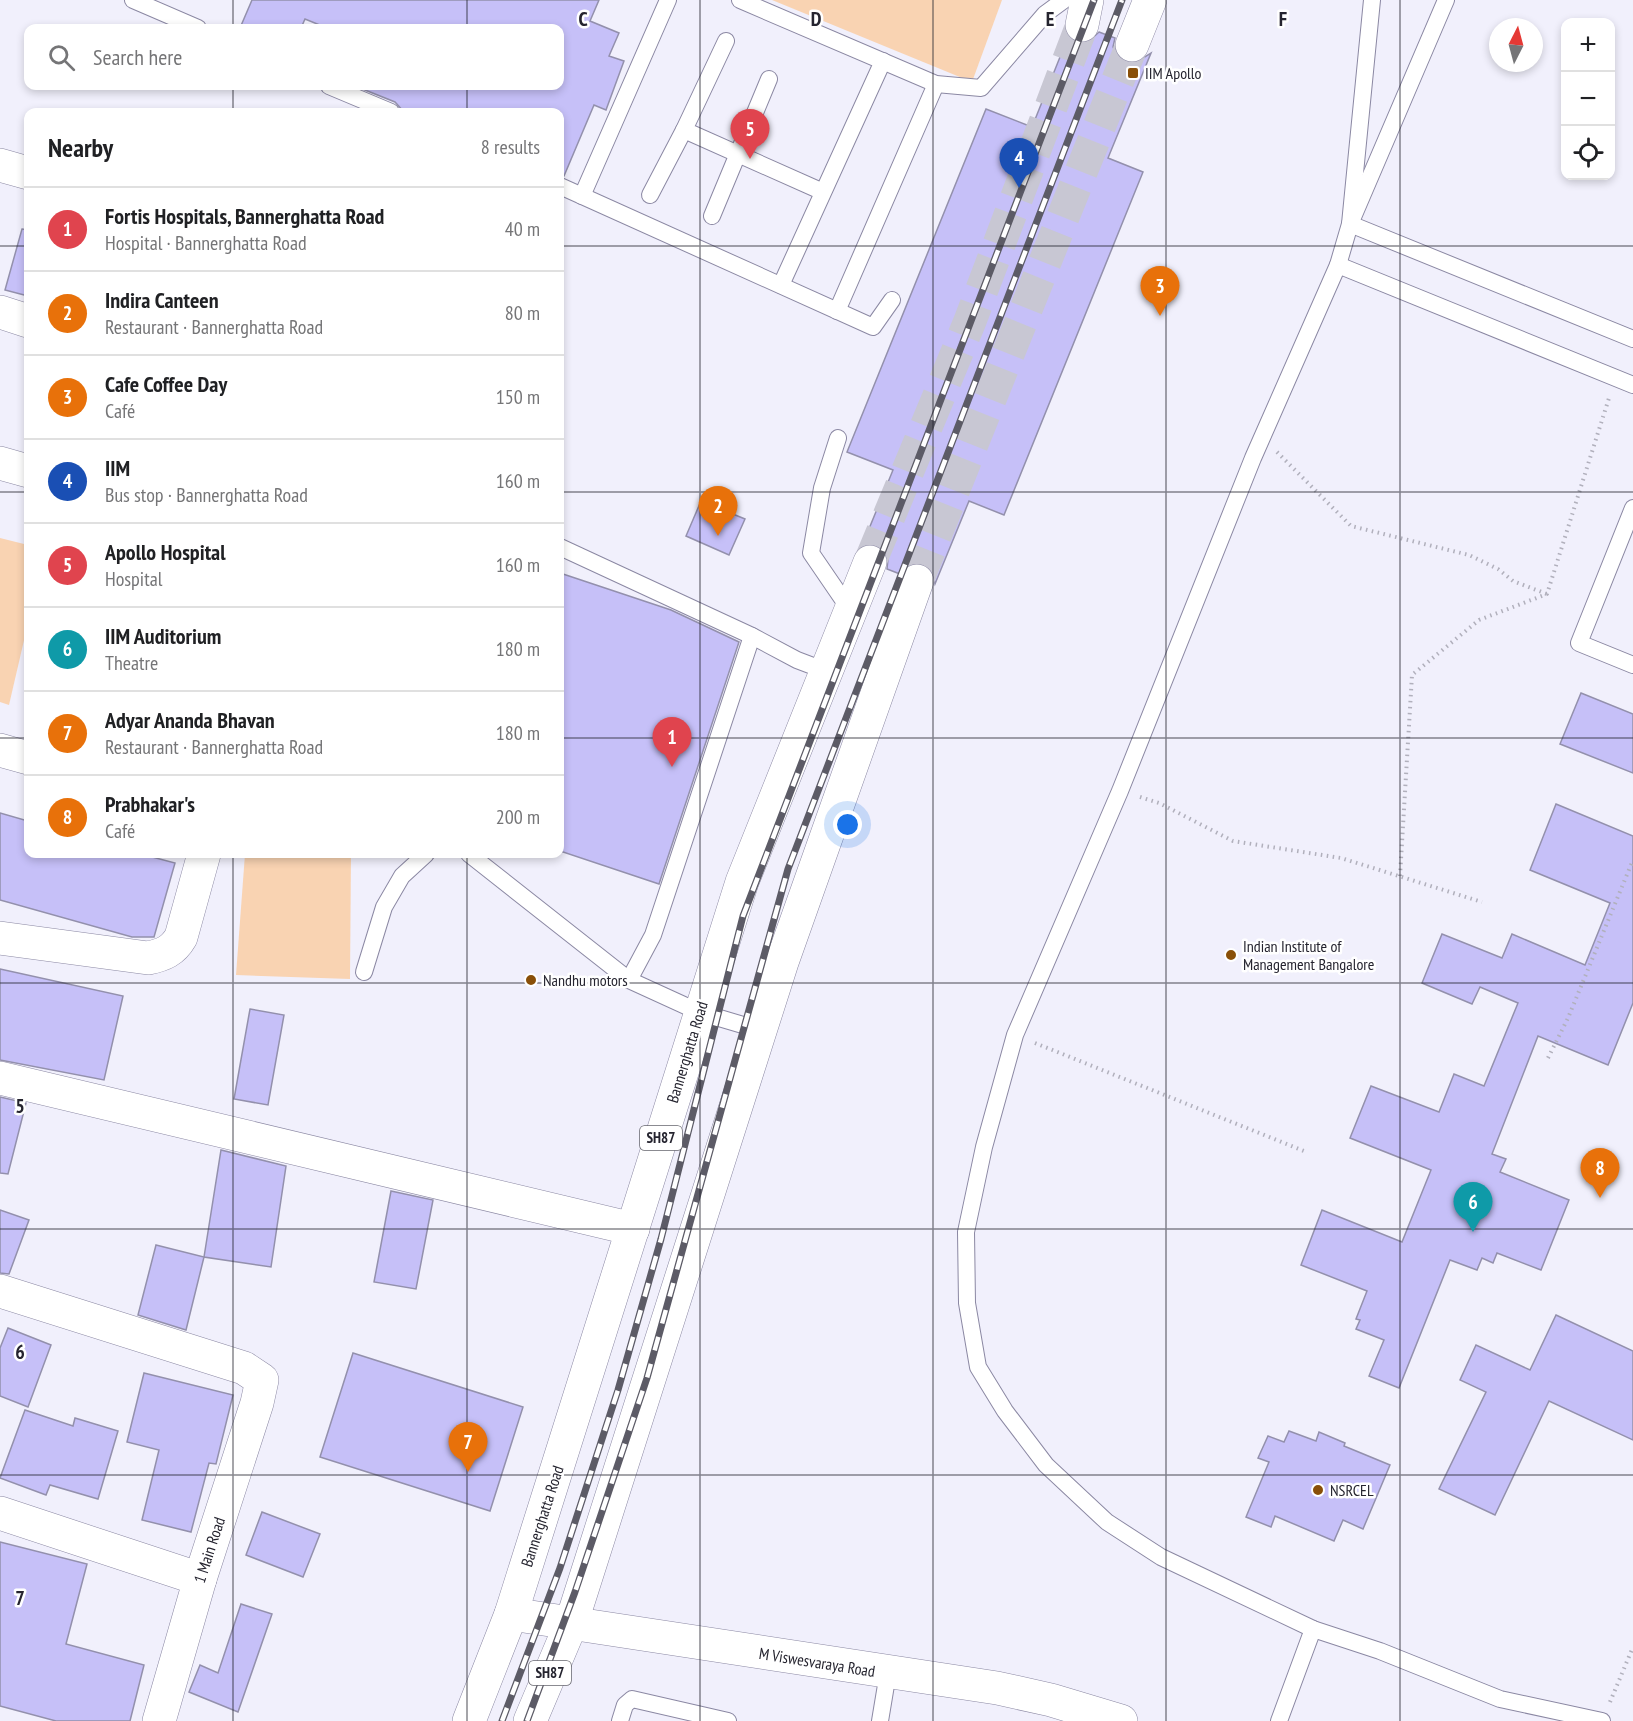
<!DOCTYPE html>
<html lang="en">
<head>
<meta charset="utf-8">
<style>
	:root { --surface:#fff; --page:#f2f2f2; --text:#202124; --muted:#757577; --line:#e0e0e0; --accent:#7c3aed }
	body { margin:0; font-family:"PT Sans Narrow",sans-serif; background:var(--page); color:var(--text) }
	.controls { position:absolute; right:18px; top:18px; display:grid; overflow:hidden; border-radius:12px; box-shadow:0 3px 9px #0003 }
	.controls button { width:54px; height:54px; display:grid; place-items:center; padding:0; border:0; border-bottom:2px solid var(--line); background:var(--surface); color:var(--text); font:30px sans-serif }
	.compass { position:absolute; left:1489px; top:18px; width:54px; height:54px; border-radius:50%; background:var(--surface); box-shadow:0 3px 9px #0003; rotate:6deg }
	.you { position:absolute; left:848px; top:825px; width:21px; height:21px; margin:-15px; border:4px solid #fff; border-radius:50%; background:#1a73e8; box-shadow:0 0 0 9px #1a73e833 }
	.badge { display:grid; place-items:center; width:39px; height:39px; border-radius:50%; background:var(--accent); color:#fff; font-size:20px; font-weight:700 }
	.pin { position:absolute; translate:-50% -50px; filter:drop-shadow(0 2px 3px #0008) }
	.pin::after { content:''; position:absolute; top:32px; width:21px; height:18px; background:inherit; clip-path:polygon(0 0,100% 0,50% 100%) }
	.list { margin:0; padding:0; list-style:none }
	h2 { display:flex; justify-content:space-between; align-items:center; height:78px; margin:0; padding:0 24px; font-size:26px }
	h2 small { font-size:20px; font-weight:400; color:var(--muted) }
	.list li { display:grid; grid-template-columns:39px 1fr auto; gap:18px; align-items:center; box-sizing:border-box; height:84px; padding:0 24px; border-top:2px solid var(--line) }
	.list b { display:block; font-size:22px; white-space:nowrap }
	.list p { margin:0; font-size:20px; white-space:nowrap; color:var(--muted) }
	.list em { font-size:20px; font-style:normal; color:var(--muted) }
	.icon { flex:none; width:33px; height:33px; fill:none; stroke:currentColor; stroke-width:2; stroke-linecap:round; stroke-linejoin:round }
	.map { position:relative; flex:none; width:1633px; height:1721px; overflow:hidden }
	.search { position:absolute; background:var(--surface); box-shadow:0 3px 9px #0003; left:24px; top:24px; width:540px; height:66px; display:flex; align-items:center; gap:15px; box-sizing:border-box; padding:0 21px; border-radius:12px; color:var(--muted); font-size:22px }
	.panel { position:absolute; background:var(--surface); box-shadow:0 3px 9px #0003; left:24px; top:108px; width:540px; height:750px; border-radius:12px }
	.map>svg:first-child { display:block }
	.green { fill:#f9d3b2 }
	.building { fill:#c6c0f8; stroke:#9390ac; stroke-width:1.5 }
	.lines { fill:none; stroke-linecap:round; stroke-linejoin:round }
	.primary-tunnel { stroke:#c8c7d3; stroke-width:33; stroke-dasharray:33 16; stroke-linecap:butt }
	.service-casing { stroke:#8b88a3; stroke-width:18 }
	.minor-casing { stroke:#8b88a3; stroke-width:34 }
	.tertiary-casing { stroke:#8b88a3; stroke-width:34 }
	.primary-casing { stroke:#8b88a3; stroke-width:34 }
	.path { stroke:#b1b0bc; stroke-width:4; stroke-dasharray:1.5 4.5; stroke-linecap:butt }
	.service { stroke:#fff; stroke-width:16 }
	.minor { stroke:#fff; stroke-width:33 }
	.tertiary { stroke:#fff; stroke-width:33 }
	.primary { stroke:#fff; stroke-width:33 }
	.rail-casing { stroke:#5c5b66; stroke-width:7 }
	.rail { stroke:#fff; stroke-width:4.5; stroke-dasharray:14; stroke-linecap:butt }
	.grid { fill:none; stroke:#25242f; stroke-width:1.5; stroke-opacity:0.55 }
	.poi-dot { fill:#894f08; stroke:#fff; stroke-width:2 }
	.labels { text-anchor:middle; stroke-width:5; stroke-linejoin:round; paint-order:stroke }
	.shield { fill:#fff; stroke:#66666d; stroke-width:1.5 }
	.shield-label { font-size:15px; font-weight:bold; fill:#25242f }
	.poi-label { font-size:16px; fill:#25242f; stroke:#fff; text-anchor:start }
	.street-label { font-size:16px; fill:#25242f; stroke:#fff }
	.grid-label { font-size:20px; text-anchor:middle; font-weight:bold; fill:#25242f; stroke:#fff; stroke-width:5; stroke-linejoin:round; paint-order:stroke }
</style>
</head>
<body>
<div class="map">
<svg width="1633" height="1721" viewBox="0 0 1633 1721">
	<rect width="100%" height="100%" fill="#f1f0fc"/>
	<g class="green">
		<path d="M 772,0 L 1002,0 L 972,82 Z"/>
		<path d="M 0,538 L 28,545 L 28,623 L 9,705 L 0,702 Z"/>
		<path d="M 245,854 L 351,854 L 350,979 L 236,975 Z"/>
	</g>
	<g class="building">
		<path d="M 252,0 L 599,0 L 590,21 L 619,33 L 609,56 L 624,61 L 606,110 L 594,105 L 564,176 L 560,176 L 560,112 L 404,112 L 395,102 L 355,86 L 560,86 L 560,28 L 327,28 L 305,19 L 301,28 L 240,28 Z"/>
		<path d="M 1099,32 L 1115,38 L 1113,47 L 1117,56 L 1126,63 L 1135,63 L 1151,53 L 1108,158 L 1143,172 L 1004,515 L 969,501 L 935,584 L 932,569 L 923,563 L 913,563 L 905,566 L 900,574 L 887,569 L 888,559 L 884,550 L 877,545 L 862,546 L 893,470 L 847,452 L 986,109 L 1032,127 L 1068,37 L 1078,43 L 1087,43 Z"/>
		<path d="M 22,229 L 28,230 L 28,296 L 5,290 Z"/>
		<path d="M 701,501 L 745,519 L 729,555 L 686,536 Z"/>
		<path d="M 560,573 L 671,610 L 739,642 L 659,884 L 560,851 Z"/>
		<path d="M 1581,693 L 1633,714 L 1633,773 L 1560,744 Z"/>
		<path d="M 1556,804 L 1633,836 L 1633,1003 L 1608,1065 L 1538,1036 L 1492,1154 L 1506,1159 L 1500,1172 L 1569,1200 L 1541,1270 L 1497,1253 L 1493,1263 L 1482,1258 L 1477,1270 L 1450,1260 L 1399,1388 L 1369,1376 L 1384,1340 L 1356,1329 L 1360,1320 L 1356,1319 L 1367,1291 L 1301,1265 L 1322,1210 L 1402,1242 L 1431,1170 L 1350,1138 L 1371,1086 L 1439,1112 L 1454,1074 L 1484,1086 L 1518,1003 L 1480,987 L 1472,1004 L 1422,983 L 1442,934 L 1502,958 L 1512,934 L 1585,965 L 1610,903 L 1530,870 Z"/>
		<path d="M 0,813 L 28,821 L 28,854 L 141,854 L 175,863 L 154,937 L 132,937 L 0,900 Z"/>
		<path d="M 0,969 L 123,996 L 104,1080 L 0,1060 Z"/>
		<path d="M 250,1009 L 284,1015 L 268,1105 L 234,1099 Z"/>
		<path d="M 0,1097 L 26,1103 L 8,1174 L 0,1173 Z"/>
		<path d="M 221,1150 L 286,1166 L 271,1267 L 204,1257 Z"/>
		<path d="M 391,1191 L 433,1200 L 416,1289 L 374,1282 Z"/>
		<path d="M 0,1210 L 29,1220 L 9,1274 L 0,1273 Z"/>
		<path d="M 156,1245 L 204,1257 L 186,1330 L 138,1315 Z"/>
		<path d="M 1556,1315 L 1633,1351 L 1633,1440 L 1549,1401 L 1495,1515 L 1439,1489 L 1486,1392 L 1460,1380 L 1476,1345 L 1530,1370 Z"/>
		<path d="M 8,1328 L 51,1345 L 28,1407 L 0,1396 L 0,1348 Z"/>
		<path d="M 353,1353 L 523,1407 L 490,1511 L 320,1457 Z"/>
		<path d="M 144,1373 L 233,1395 L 216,1464 L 209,1463 L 191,1532 L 142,1520 L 159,1450 L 127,1442 Z"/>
		<path d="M 25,1410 L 73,1426 L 75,1418 L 118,1431 L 98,1499 L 50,1485 L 46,1495 L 0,1478 Z"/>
		<path d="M 1289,1431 L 1316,1441 L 1319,1432 L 1345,1443 L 1344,1446 L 1390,1465 L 1363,1529 L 1343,1520 L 1334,1541 L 1275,1516 L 1271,1527 L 1246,1517 L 1269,1462 L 1258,1458 L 1268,1436 L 1284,1442 Z"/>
		<path d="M 262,1512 L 320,1534 L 303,1577 L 246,1555 Z"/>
		<path d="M 0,1542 L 87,1564 L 66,1644 L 144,1665 L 130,1721 L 56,1721 L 0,1706 Z"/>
		<path d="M 241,1604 L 272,1614 L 238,1712 L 189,1692 L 200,1665 L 218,1673 Z"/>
	</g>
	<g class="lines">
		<g class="primary-tunnel">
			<path d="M 870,562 L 970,321 L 1082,25"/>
			<path d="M 917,581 L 1132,45"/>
		</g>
		<defs>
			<g id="service">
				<path d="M 133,0 L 198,28"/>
				<path d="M 740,0 L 936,84 L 981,88 L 1045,14 L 1064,0"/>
				<path d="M 1372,0 L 1350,224 L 1633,339"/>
				<path d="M 1446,0 L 1350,224 L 1338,265 L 1253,458 L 1120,791 L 1015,1035 L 984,1147 L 966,1232 L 967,1303 L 978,1367 L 1005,1411 L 1046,1465 L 1107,1522 L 1161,1557 L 1313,1629 L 1380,1651 L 1500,1699 L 1602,1721"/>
				<path d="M 726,41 L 684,130 L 821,191"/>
				<path d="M 329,86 L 391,112"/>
				<path d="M 560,186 L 873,327 L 892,300"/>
				<path d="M 650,195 L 684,130"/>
				<path d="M 582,196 L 668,0"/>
				<path d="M 712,216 L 769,79"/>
				<path d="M 1338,265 L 1633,385"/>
				<path d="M 781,285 L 883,61"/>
				<path d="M 837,311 L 936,84"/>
				<path d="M 838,438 L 822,488 L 811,553 L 850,610"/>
				<path d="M 1633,508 L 1579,643 L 1633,665"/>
				<path d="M 560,547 L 752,636 L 797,660 L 826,671"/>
				<path d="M 469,854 L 629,980 L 699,1012 L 760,1030"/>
				<path d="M 364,972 L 384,907 L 402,876 L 426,854"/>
				<path d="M 629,980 L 653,935 L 752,636"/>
				<path d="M 620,1721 L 625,1705 L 632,1699 L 728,1721"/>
				<path d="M 880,1721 L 888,1673"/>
				<path d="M 1279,1721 L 1313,1629"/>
			</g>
			<g id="minor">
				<path d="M 0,165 L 28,173"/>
				<path d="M 0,312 L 28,321"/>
				<path d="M 0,463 L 28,471"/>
				<path d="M 0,750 L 28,758"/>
				<path d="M 0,938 L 148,958 C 163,955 173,951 181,937 L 204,854"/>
				<path d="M 0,1078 L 633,1229"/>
				<path d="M 0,1291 L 244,1368 L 262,1380 L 257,1403 L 200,1579 L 159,1721"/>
				<path d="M 0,1513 L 200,1579"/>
			</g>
			<path id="tertiary" d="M 511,1614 L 997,1688 L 1051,1700 L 1121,1721"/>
			<g id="primary">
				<path d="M 1082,25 L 1087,0"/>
				<path d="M 1132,45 L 1150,0"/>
				<path d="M 469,1721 L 511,1614 L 742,882 L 870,562"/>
				<path d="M 530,1721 L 571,1624 L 782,962 L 917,581"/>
			</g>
		</defs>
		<use href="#service" class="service-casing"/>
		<use href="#minor" class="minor-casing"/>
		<use href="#tertiary" class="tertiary-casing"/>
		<use href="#primary" class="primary-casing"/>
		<g class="path">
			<path d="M 1277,452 L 1351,526 L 1469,555 L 1498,569 L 1513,581 L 1547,594"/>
			<path d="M 1140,797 L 1159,803 L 1233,841 L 1341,858 L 1482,902"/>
			<path d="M 1400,876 L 1412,675 L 1479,620 L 1547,594 L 1609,398"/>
			<path d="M 1035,1043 L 1304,1151"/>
			<path d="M 1548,1058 L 1568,1018 L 1633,860"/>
			<path d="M 1610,1702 L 1633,1647"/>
		</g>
		<use href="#service" class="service"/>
		<use href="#minor" class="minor"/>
		<use href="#tertiary" class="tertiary"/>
		<use href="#primary" class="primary"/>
		<defs>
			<g id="rail">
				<path d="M 502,1721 L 560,1568 L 618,1390 L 661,1239 L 743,916 L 1094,0"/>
				<path d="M 527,1721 L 575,1592 L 647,1378 L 788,869 L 1122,0"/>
			</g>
		</defs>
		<use href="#rail" class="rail-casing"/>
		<use href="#rail" class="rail"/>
	</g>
	<path class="grid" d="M 233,0 L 233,28M 467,0 L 467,28M 700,0 L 700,1721M 933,0 L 933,1721M 1166,0 L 1166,1721M 1400,0 L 1400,1721M 233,86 L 233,112M 467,86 L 467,112M 0,246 L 28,246M 560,246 L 1633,246M 0,492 L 28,492M 560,492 L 1633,492M 0,738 L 28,738M 560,738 L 1633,738M 233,854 L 233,1721M 467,854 L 467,1721M 0,983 L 1633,983M 0,1229 L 1633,1229M 0,1475 L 1633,1475"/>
	<g class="poi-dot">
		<rect x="1127" y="67" width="12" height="12" rx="3"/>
		<circle cx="1231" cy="955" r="6"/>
		<circle cx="531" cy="980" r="6"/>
		<circle cx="1318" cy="1490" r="6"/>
	</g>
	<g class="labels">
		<g class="shield">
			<rect x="640" y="1126" width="42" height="24" rx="4.5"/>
			<rect x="529" y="1661" width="42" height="24" rx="4.5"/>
		</g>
		<g class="shield-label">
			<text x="661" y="1143">SH87</text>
			<text x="550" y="1678">SH87</text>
		</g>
		<g class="poi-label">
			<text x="1145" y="79">IIM Apollo</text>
			<text x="1243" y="952">Indian Institute of<tspan x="1243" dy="18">Management Bangalore</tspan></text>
			<text x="543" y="986">Nandhu motors</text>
			<text x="1330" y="1496">NSRCEL</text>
		</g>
		<g class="street-label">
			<text transform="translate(687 1052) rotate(-73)" y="6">Bannerghatta Road</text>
			<text transform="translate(542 1516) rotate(-72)" y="6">Bannerghatta Road</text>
			<text transform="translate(209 1550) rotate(-72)" y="6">1 Main Road</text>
			<text transform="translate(817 1662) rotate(9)" y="6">M Viswesvaraya Road</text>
		</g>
	</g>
	<g class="grid-label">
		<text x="583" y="26">C</text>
		<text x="816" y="26">D</text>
		<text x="1050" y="26">E</text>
		<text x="1283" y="26">F</text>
		<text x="20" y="1113">5</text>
		<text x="20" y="1359">6</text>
		<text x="20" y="1605">7</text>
	</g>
</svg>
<div class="controls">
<button>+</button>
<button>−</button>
<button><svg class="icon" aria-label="locate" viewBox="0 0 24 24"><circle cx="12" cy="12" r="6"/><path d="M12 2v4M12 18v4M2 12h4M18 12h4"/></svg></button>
</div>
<svg class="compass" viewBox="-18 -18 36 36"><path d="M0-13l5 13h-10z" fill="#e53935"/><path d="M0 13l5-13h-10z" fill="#757577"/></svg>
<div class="you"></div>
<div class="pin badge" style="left:672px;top:767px;background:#e0444e">1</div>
<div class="pin badge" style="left:718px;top:536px;background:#e8710a">2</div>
<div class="pin badge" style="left:1160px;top:316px;background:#e8710a">3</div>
<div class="pin badge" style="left:1019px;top:188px;background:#1a4fb4">4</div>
<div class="pin badge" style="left:750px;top:159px;background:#e0444e">5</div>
<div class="pin badge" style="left:1473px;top:1232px;background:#0f9aa8">6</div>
<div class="pin badge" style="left:468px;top:1472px;background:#e8710a">7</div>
<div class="pin badge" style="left:1600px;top:1198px;background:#e8710a">8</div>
<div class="search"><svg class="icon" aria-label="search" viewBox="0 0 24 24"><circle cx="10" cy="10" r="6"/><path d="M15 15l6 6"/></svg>Search here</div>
<section class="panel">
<h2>Nearby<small>8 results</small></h2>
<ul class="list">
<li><span class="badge" style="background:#e0444e">1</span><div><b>Fortis Hospitals, Bannerghatta Road</b><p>Hospital · Bannerghatta Road</p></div><em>40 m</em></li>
<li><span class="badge" style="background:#e8710a">2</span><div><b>Indira Canteen</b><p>Restaurant · Bannerghatta Road</p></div><em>80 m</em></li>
<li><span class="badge" style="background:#e8710a">3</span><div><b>Cafe Coffee Day</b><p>Café</p></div><em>150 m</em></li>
<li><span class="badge" style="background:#1a4fb4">4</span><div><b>IIM</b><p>Bus stop · Bannerghatta Road</p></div><em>160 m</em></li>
<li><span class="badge" style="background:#e0444e">5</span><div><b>Apollo Hospital</b><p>Hospital</p></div><em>160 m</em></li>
<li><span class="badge" style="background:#0f9aa8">6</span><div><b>IIM Auditorium</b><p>Theatre</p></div><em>180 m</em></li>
<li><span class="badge" style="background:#e8710a">7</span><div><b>Adyar Ananda Bhavan</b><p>Restaurant · Bannerghatta Road</p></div><em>180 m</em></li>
<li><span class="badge" style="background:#e8710a">8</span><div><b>Prabhakar's</b><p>Café</p></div><em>200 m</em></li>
</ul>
</section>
</div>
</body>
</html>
